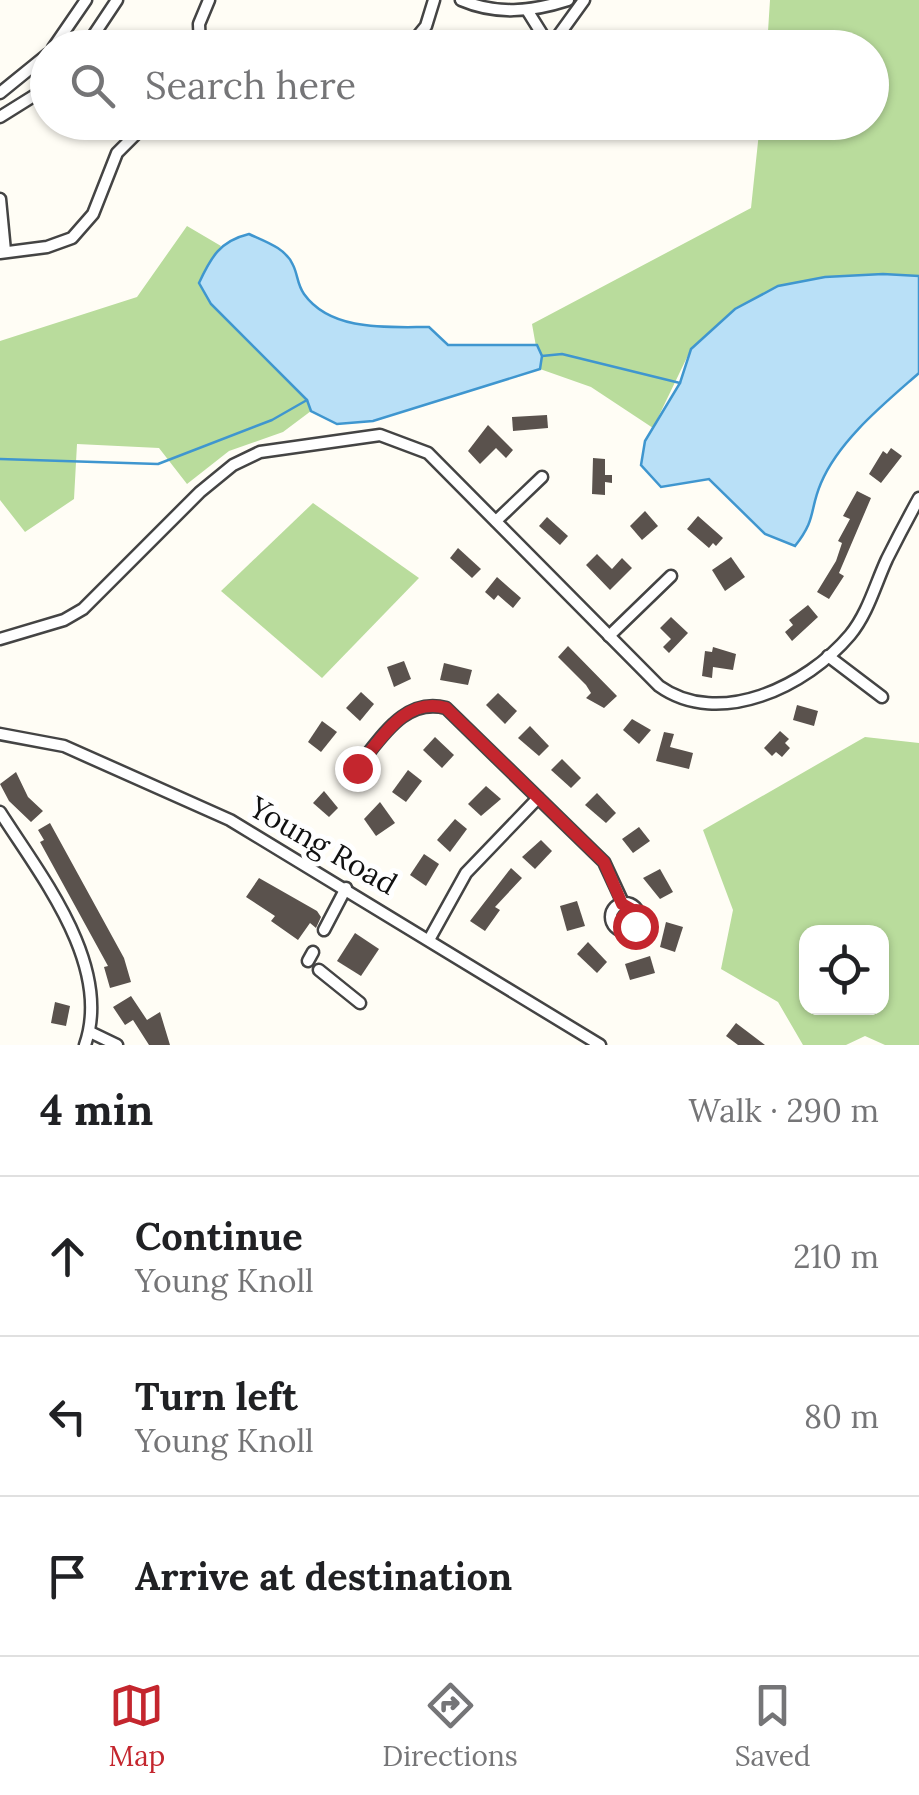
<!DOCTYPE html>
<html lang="en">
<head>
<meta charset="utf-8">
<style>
	:root { --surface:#fff; --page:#f6f6f6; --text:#202124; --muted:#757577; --line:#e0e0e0; --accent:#c4262e }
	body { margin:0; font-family:Lora,serif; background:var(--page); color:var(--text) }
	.controls { position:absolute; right:30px; bottom:30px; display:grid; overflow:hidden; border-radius:20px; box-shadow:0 2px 8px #0004 }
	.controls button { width:90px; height:90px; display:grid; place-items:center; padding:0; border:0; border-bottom:2px solid var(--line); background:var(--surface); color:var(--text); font:50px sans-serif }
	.stop { position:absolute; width:30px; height:30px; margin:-22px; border:8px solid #c4262e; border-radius:50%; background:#fff }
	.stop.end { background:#c4262e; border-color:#fff; box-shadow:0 2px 10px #0008 }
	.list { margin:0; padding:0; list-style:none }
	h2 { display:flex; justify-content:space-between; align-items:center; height:130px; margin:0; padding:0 40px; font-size:42px }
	h2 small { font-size:32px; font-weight:400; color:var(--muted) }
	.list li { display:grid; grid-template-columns:65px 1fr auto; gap:30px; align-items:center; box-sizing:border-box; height:160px; padding:0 40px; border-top:2px solid var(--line) }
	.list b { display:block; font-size:38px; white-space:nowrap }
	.list p { margin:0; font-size:32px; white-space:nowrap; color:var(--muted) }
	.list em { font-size:32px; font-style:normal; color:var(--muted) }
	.icon { flex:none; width:55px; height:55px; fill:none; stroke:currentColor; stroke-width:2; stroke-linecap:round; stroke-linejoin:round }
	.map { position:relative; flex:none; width:919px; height:1045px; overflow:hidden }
	.search { position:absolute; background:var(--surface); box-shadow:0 2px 8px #0004; left:30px; right:30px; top:30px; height:110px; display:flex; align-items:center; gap:25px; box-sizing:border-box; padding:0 35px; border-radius:55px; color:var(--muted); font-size:38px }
	.sheet { height:610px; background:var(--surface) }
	nav { display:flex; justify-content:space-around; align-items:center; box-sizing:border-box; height:140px; border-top:2px solid var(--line); background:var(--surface); font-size:28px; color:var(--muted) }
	nav a { display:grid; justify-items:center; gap:5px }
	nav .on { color:var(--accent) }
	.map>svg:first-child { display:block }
	.forest { fill:#b9dc9c; fill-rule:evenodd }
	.water { fill:#b9e0f7; stroke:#3f96cf; stroke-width:2.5 }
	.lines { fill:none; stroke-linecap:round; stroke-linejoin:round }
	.stream { stroke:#3f96cf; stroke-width:2.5 }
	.building { fill:#5a524d }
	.minor-casing { stroke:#444; stroke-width:15 }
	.minor { stroke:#fff; stroke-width:10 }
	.route { stroke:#c4262e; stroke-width:12 }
	.labels { text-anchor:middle; stroke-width:10; stroke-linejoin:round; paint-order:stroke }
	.street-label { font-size:30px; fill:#111; stroke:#fff }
</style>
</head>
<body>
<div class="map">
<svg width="919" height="1045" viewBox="0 0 919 1045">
	<rect width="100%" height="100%" fill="#fffdf5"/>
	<g class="forest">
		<path d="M 770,0 L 919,0 L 919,276 L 825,277 L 691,349 L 653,428 L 591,387 L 540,369 L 532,324 L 751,208 L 760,123 L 872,122 L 872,48 L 767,47 Z"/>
		<path d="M 187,226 L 221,246 L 199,283 L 211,304 L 307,400 L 311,411 L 283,432 L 229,451 L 187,484 L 159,448 L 77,444 L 74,499 L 25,532 L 0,500 L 0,341 L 137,297 Z"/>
		<path d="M 313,503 L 419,578 L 322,678 L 221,591 Z"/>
		<path d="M 865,737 L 919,743 L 919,1045 L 885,1045 L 865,1036 L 846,1045 L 803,1045 L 778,1002 L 721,969 L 733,910 L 703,830 ZM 882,932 L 882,1008 L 806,1008 L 806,932 Z"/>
	</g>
	<g class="water">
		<path d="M 249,234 C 264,241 286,248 293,265 C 298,275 297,284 304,294 C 331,332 389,327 429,327 L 448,345 L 537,345 L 542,356 L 540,369 L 373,421 L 337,424 L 311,411 L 307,400 L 211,304 L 199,283 C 211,257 220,241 249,234 Z"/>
		<path d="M 883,274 L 919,276 L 919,373 C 885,403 839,440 821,483 C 809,511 817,518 795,546 L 765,534 L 709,479 L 661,487 L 641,465 L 645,441 L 680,383 L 691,349 L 735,309 L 778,286 L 825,277 Z"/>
	</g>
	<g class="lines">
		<g class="stream">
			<path d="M 542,356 L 562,354 L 680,383"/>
			<path d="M 0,459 L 158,464 L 272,420 L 307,400"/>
		</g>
	</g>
	<g class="building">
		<path d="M 547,415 L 548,428 L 513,431 L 512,417 Z"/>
		<path d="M 488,425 L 513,450 L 506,458 L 496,448 L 480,464 L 468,451 Z"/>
		<path d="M 891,448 L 902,456 L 881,483 L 869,474 L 883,451 L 887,454 Z"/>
		<path d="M 593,458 L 605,459 L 605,475 L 612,475 L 612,483 L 605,482 L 605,495 L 592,494 Z"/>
		<path d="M 857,491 L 871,498 L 839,573 L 844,576 L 829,599 L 817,592 L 836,561 L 842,543 L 838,541 L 850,519 L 843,516 Z"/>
		<path d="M 645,511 L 658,526 L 642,540 L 630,526 Z"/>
		<path d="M 698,516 L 723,538 L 716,546 L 713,543 L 709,548 L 687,529 Z"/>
		<path d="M 547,517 L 568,536 L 560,545 L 539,526 Z"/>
		<path d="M 458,548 L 481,569 L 472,578 L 450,558 Z"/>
		<path d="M 597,554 L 612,569 L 622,558 L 632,568 L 610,590 L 586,565 Z"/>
		<path d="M 731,557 L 745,577 L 725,591 L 712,570 Z"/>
		<path d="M 497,577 L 521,598 L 513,608 L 498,595 L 494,600 L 485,592 Z"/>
		<path d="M 808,605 L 818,617 L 792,641 L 785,632 L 793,625 L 789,620 Z"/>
		<path d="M 671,617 L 688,633 L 669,653 L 663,647 L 671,639 L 660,628 Z"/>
		<path d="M 568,646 L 617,696 L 604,708 L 586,698 L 591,693 L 586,685 L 558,657 Z"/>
		<path d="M 713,647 L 736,654 L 733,670 L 713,667 L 712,678 L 702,676 L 705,651 L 712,652 Z"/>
		<path d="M 404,661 L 411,679 L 394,687 L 387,667 Z"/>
		<path d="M 444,663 L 472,670 L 468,685 L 440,680 Z"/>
		<path d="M 361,692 L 374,704 L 360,721 L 346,708 Z"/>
		<path d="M 498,693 L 517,711 L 505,724 L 486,705 Z"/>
		<path d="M 797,705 L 818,711 L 814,726 L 793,720 Z"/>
		<path d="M 632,719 L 651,730 L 639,744 L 623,730 Z"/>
		<path d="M 322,721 L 337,732 L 321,752 L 308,742 Z"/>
		<path d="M 530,726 L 549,746 L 539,756 L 518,738 Z"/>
		<path d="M 780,731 L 789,739 L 785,743 L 790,748 L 782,757 L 776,752 L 772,756 L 764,748 Z"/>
		<path d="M 664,732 L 674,734 L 670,747 L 693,753 L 689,769 L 656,761 Z"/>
		<path d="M 435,737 L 454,755 L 442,768 L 423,750 Z"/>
		<path d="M 562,759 L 581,778 L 571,788 L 551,770 Z"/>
		<path d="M 408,770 L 422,781 L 406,802 L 392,792 Z"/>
		<path d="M 16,772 L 28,797 L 43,811 L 31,822 L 9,801 L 0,784 Z"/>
		<path d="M 486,786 L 501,799 L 481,816 L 468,804 Z"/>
		<path d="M 324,791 L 338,808 L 329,817 L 313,803 Z"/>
		<path d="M 597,793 L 616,813 L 606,823 L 585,805 Z"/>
		<path d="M 380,802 L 395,823 L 376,836 L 364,819 Z"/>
		<path d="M 455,819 L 467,829 L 450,852 L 437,840 Z"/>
		<path d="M 50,823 L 124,958 L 131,982 L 110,988 L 104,967 L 108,966 L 40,842 L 44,840 L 38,830 Z"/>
		<path d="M 639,827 L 650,841 L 633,853 L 622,839 Z"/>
		<path d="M 541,840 L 552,851 L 535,869 L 522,857 Z"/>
		<path d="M 424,854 L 439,864 L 426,886 L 410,875 Z"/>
		<path d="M 511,868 L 522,878 L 495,907 L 500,910 L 485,931 L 470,921 Z"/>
		<path d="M 660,869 L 673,892 L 660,899 L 643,878 Z"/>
		<path d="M 259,878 L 317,911 L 321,917 L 316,928 L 310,923 L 298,940 L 271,921 L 275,916 L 246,897 Z"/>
		<path d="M 577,901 L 585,926 L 567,931 L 560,906 Z"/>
		<path d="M 666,922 L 683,927 L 675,952 L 660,947 Z"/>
		<path d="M 355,933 L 379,949 L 361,976 L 337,961 Z"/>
		<path d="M 588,942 L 607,962 L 597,973 L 577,954 Z"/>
		<path d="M 650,956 L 655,973 L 630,980 L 625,964 Z"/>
		<path d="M 131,996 L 147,1020 L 160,1012 L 170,1045 L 149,1045 L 133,1020 L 125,1025 L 113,1007 Z"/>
		<path d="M 55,1002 L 70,1006 L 66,1026 L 51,1023 Z"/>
		<path d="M 736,1023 L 765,1045 L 738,1045 L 726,1036 Z"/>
	</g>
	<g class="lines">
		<defs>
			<g id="minor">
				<path d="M 461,0 C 496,15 531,12 568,0"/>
				<path d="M 527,10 L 547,42 L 553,43 L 584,0"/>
				<path d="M 53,48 L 86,0"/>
				<path d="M 85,48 L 117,0"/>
				<path d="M 200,48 L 199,24 L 209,0"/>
				<path d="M 408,48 L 426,26 L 434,0"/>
				<path d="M 0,93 L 48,54"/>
				<path d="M 0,117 L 48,87"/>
				<path d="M 441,122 L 472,128 L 512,122"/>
				<path d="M 0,199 L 5,251"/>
				<path d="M 0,253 L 47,247 L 72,238 L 93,214 L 117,153 L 148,122"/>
				<path d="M 496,521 L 542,477"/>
				<path d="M 609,636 L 671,576"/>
				<path d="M 0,639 L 64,620 L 83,609 L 200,492 L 233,465 L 260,452 L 380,435 L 428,453 L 659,686 C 719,729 807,686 850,635 C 868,613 875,585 887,559 C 897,539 908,518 919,498"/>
				<path d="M 828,656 L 882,697"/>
				<path d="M 0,734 L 64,746 L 230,820 L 600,1045"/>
				<path d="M 357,767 C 381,739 404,697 446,708 L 604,862 L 623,903"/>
				<path d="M 0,812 C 40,875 113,965 85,1045"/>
				<circle cx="625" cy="917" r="14"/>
				<path d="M 324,930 L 346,888"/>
				<path d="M 430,938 L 466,873 L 538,798"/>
				<path d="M 308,961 L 313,952"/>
				<path d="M 319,970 L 360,1003"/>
				<path d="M 90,1032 L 117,1045"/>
			</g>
		</defs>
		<use href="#minor" class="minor-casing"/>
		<use href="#minor" class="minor"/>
	</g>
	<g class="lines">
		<path class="route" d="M 357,768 C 381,740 404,696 446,708 L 604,862 L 622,904 L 638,913 L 635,926"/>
	</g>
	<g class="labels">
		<g class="street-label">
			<text transform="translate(323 846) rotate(30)" y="10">Young Road</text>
		</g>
	</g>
</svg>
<div class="controls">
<button><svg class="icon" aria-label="locate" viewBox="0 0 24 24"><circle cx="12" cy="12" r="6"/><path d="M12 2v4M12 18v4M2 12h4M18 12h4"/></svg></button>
</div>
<div class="stop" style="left:635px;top:926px"></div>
<div class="stop end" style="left:357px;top:768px"></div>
<div class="search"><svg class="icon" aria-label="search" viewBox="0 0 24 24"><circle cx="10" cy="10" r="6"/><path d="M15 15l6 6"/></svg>Search here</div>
</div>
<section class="sheet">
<h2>4 min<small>Walk · 290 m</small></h2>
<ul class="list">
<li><svg class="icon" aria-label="ahead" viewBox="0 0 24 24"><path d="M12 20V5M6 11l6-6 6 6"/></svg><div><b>Continue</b><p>Young Knoll</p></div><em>210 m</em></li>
<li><svg class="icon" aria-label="left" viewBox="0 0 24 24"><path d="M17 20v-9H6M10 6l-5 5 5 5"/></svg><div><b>Turn left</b><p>Young Knoll</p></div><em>80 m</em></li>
<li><svg class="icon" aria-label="arrive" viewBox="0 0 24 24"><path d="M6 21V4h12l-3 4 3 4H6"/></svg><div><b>Arrive at destination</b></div></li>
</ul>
</section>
<nav>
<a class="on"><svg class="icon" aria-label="map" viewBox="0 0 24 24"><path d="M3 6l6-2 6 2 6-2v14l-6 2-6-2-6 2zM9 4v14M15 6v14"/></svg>Map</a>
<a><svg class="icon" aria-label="directions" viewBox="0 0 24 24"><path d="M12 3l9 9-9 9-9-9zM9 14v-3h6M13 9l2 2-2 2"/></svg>Directions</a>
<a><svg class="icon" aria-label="saved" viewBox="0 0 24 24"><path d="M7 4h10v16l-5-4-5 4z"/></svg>Saved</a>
</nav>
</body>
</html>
